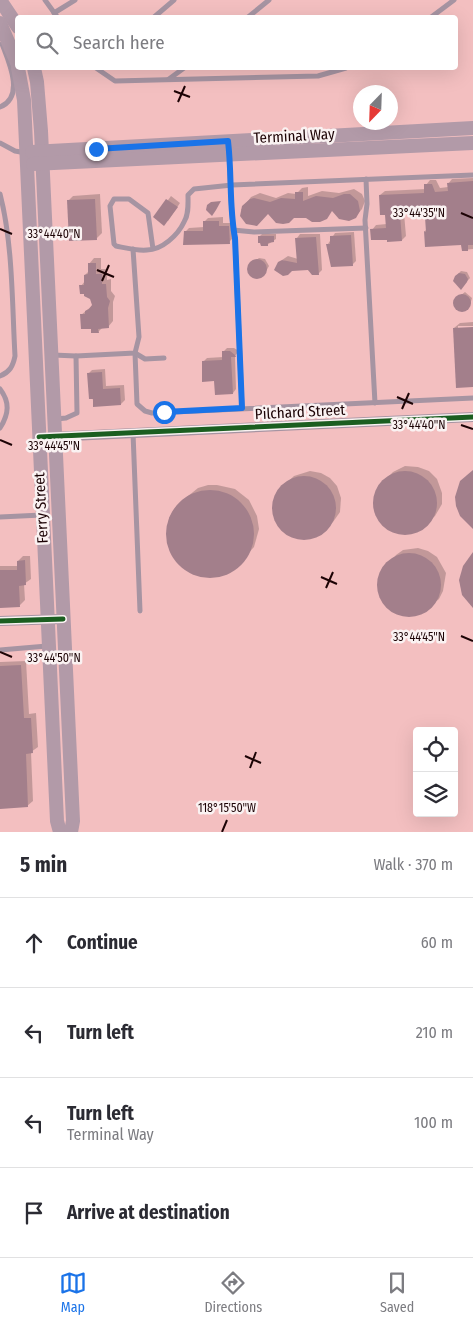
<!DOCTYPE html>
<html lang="en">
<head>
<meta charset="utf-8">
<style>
	:root { --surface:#fff; --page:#f7f7f7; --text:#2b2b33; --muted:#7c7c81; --line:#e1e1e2; --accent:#1a73e8 }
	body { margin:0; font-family:"Fira Sans Condensed",sans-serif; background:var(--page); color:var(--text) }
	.controls { position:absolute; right:15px; bottom:15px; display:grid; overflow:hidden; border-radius:5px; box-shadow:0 5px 20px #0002 }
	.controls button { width:45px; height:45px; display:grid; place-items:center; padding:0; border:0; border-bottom:1px solid var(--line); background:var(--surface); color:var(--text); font:25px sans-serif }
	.compass { position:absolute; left:353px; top:85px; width:45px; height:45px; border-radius:50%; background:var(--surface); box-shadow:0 5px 20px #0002; rotate:203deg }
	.stop { position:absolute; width:15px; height:15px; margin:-11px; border:4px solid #1a73e8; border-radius:50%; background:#fff }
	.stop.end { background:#1a73e8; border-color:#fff; box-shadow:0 1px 5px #0008 }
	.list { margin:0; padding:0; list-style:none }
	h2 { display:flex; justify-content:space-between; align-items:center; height:65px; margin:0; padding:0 20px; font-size:21px }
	h2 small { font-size:16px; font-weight:400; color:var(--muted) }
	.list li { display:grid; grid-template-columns:32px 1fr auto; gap:15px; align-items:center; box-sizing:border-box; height:90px; padding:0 20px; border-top:1px solid var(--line) }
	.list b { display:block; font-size:19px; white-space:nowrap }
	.list p { margin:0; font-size:16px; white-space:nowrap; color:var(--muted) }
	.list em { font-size:16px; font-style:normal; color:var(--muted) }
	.icon { flex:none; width:28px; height:28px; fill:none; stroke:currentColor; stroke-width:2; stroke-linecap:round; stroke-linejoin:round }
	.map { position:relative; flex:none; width:473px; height:832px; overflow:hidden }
	.search { position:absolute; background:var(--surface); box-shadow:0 5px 20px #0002; left:15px; right:15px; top:15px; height:55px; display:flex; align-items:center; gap:12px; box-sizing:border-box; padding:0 18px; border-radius:5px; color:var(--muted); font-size:19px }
	.sheet { height:425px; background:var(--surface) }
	nav { display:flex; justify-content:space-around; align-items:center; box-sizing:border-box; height:70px; border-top:1px solid var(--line); background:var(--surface); font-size:14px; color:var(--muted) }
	nav a { display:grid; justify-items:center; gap:2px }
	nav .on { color:var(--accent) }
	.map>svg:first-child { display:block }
	.built { fill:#f3bfc0; fill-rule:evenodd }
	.shadow { fill:#0003 }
	.building { fill:#a37f8b }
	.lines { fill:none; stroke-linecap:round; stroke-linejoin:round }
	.lane { stroke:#a694a2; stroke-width:5 }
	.street { stroke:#a694a2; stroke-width:10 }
	.secondary { stroke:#b29aa8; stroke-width:14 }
	.cycleway-casing { stroke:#faf2f2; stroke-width:8 }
	.cycleway { stroke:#1b5e20; stroke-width:5 }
	.route { stroke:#1a73e8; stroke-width:6 }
	.ticks { fill:none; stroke:#1c0305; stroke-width:2 }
	.labels { text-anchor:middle; stroke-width:5; stroke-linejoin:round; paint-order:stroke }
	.street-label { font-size:15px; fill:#1c0305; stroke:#faf2f2 }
	.ticks-label { font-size:12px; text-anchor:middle; fill:#1c0305; stroke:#faf2f2; stroke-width:5; stroke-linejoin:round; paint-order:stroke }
</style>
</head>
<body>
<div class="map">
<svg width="473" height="832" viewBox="0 0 473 832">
	<rect width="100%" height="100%" fill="#ecd0d0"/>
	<path class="built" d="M 0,0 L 473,0 L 473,832 L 0,832 ZM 18,18 L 456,18 L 456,68 L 18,68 ZM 360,92 L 390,92 L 390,122 L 360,122 ZM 417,731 L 454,731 L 454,813 L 417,813 Z"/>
	<g class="shadow">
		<path d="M 473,178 L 473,249 L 463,250 L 463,244 L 426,246 L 425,231 L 427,229 L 430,212 L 404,213 L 406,236 L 402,240 L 388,238 L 372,230 L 376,225 L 387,224 L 387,214 L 380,195 L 385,191 L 426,189 L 426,185 L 430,180 L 436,180 L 440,188 L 448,187 L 448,184 L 452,179 Z"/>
		<path d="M 308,187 L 308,196 L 322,191 L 339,193 L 354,189 L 362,194 L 365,201 L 362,209 L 357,215 L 332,210 L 306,216 L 294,217 L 241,210 L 251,197 L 260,193 L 276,198 L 288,193 L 296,194 L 302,188 Z"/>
		<path d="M 100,194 L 102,233 L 96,239 L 68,201 L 73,196 Z"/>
		<path d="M 171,196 L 180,203 L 168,221 L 155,218 Z"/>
		<path d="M 223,217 L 223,223 L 232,223 L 233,238 L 229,242 L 184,233 L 189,228 L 204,227 L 204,222 L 208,218 Z"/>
		<path d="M 354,232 L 356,261 L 352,265 L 328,244 L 335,233 Z"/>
		<path d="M 262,234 L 276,234 L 276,239 L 267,245 L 259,237 Z"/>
		<path d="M 300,234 L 320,234 L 322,270 L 318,274 L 282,260 L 288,256 L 298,259 L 297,238 Z"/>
		<path d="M 94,258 L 101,258 L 101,269 L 107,269 L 107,280 L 111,279 L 111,291 L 115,296 L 113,302 L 113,321 L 108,327 L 103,327 L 98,332 L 92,328 L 81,315 L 93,305 L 91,298 L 81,286 L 85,281 L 85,275 L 89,271 L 89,264 Z"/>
		<path d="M 259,258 L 265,259 L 269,266 L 264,275 L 260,278 L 254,278 L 248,272 L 250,265 Z"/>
		<path d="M 461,271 L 467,272 L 470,278 L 461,288 L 456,276 Z"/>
		<path d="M 465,292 L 472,298 L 470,305 L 463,310 L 458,309 L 454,304 L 456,299 Z"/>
		<path d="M 473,322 L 473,326 L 458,326 L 458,329 L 473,328 L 473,386 L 454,328 L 460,323 Z"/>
		<path d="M 227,348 L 234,348 L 239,351 L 235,356 L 236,389 L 233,393 L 216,380 L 203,362 L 207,358 L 223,357 L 223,352 Z"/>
		<path d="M 105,369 L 106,386 L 124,385 L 125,400 L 121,404 L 94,406 L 88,374 L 92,370 Z"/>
		<path d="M 405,466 L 418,467 L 429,471 L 437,479 L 442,493 L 442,504 L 435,516 L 421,529 L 411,533 L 396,532 L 385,526 L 378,517 L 374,506 L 375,495 L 381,484 L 393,472 Z"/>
		<path d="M 310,471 L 321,473 L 330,478 L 337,486 L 341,498 L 340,512 L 333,522 L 317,536 L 308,538 L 299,538 L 284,531 L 278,524 L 274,514 L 274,500 L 279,490 L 294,476 Z"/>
		<path d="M 208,485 L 217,485 L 235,489 L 249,500 L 257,516 L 259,529 L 254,547 L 236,567 L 221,576 L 206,576 L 191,572 L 178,562 L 169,548 L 167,532 L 169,518 L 177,505 L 198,488 Z"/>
		<path d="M 418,548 L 428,551 L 437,557 L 446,573 L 443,591 L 439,599 L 422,613 L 411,616 L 398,614 L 386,606 L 380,597 L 378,584 L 381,572 L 396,555 L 403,550 Z"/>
		<path d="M 23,556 L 30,556 L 31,579 L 24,584 L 25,600 L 20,605 L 0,607 L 0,566 L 18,566 L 18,561 Z"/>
		<path d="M 26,661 L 29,714 L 36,713 L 38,747 L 31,752 L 33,801 L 27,806 L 0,807 L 0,662 Z"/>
	</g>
	<g class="building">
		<path d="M 473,181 L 473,245 L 468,245 L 468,251 L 462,251 L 461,245 L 425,247 L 424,231 L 426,232 L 425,217 L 427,213 L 400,214 L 402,241 L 387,242 L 387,240 L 371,240 L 370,229 L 386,228 L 385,215 L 380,215 L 379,195 L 424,193 L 424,184 L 432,184 L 435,192 L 448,191 L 447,183 Z"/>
		<path d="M 295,192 L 303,192 L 303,201 L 316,196 L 333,198 L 344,194 L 350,194 L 358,201 L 360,211 L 356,218 L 349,221 L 339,219 L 332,211 L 327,219 L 320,222 L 312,222 L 306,218 L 294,218 L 289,223 L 283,224 L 276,223 L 268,214 L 257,226 L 246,224 L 240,216 L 242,206 L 250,199 L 254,198 L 270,202 L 281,198 L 295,199 Z"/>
		<path d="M 95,199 L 97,240 L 69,241 L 67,200 Z"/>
		<path d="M 166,199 L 178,207 L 164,226 L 153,217 Z"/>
		<path d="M 221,201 L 216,210 L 212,216 L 206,210 L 207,205 L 211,202 Z"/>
		<path d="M 203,221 L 219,221 L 219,226 L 229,226 L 230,244 L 183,245 L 184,231 L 203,231 Z"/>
		<path d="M 351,235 L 353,266 L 331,267 L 326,244 L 330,244 L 330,236 Z"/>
		<path d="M 258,236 L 274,236 L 274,242 L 268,243 L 268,246 L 261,246 L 260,243 L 258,243 Z"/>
		<path d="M 316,237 L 319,275 L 312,275 L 308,270 L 292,271 L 288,275 L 283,276 L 274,270 L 278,262 L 282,260 L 297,263 L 295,238 Z"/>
		<circle cx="257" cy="269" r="10"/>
		<path d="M 88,263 L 96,263 L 96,274 L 102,274 L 102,284 L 106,284 L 107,297 L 110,301 L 108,308 L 109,328 L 98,329 L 99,333 L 91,333 L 91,329 L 81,329 L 80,314 L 85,314 L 85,311 L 89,309 L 92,305 L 90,299 L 84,296 L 84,294 L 80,294 L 79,285 L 84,285 L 84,275 L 88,274 Z"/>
		<path d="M 459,273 L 465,274 L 468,279 L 467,282 L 461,290 L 453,281 L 455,276 Z"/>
		<circle cx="462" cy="303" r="9"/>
		<path d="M 473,327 L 473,387 L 456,388 L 453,328 Z"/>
		<path d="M 222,351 L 230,351 L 235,355 L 236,357 L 231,357 L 233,394 L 215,395 L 214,381 L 202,382 L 202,361 L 222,360 Z"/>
		<path d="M 102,372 L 103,389 L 120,388 L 121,405 L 93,407 L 93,399 L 89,399 L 87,373 Z"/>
		<path d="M 473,470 L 473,529 L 460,516 L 456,506 L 455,497 L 460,481 Z"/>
		<circle cx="405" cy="503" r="32"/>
		<circle cx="304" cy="508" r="32"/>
		<circle cx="210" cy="534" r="44"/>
		<path d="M 473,552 L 473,608 L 462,595 L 459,580 L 463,566 Z"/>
		<circle cx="409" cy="585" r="32"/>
		<path d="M 25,560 L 26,585 L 19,586 L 20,607 L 0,608 L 0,570 L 17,570 L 17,561 Z"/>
		<path d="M 21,665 L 24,718 L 31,718 L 33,753 L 26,754 L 28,807 L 0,809 L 0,666 Z"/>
	</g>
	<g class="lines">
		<g class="lane">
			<path d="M 45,0 L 58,18"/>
			<path d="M 54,13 L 75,0"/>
			<path d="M 153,18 L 174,0"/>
			<path d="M 247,18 L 269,0"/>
			<path d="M 430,18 L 454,0"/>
			<path d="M 96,68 L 115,81 L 318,76 L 346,68"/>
			<path d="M 169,79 L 184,68"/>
			<path d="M 0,107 C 25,97 9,62 2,44"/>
			<path d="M 0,143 L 15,151 L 26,153"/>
			<path d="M 229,156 C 231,184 230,211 235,238 L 242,408"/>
			<path d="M 366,179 L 367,204 L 365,220 L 375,403"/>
			<path d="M 0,194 C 13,244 12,304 15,356 C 13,366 10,372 0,376"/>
			<path d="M 233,230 L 254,232 L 366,228"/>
			<path d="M 153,249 L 148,213 L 129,199 L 114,199 L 110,206 L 114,244 L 116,246 C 126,248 137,251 147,250 C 162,250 178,235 184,222 C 189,214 188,204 188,195 L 194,189 L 232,185 L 473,175"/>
			<path d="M 135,353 L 137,404 L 145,411 L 152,413 L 473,398"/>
			<path d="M 135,353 L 145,359 L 164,358"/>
			<path d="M 53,355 L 76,356 L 135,353 L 139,337 L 133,249"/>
			<path d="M 0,389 C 10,402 9,414 0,428"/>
			<path d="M 56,419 L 66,418 L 77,413 L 76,356"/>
			<path d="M 133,433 L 140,611"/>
			<path d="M 0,517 L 42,515"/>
			<path d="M 0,650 L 47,646"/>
		</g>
		<g class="street">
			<path d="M 50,437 L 473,417"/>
			<path d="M 0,621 L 63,619"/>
		</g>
		<g class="secondary">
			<path d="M 0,0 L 18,27"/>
			<path d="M 0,23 L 18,65"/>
			<path d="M 18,68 L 24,100 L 55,778 L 57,821 L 60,832"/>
			<path d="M 34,68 L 37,82 L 41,131 L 73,821 L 71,832"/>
			<path d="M 32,152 L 473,128"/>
			<path d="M 33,164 L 473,143"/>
		</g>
		<defs>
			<g id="cycleway">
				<path d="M 39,437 L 473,417"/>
				<path d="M 0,621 L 63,619"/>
			</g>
		</defs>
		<use href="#cycleway" class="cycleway-casing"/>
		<use href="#cycleway" class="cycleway"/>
	</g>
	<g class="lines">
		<path class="route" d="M 96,149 L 228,141 C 232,174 229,206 235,238 L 242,408 L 164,412"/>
	</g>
	<path class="ticks" d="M 174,91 L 190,97M 178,102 L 185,86M 461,213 L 473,218M 0,229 L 12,234M 97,270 L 114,277M 102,281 L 109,265M 397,397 L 413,404M 402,409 L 409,393M 461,425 L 473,429M 0,440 L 12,445M 321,577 L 337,584M 326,588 L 333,572M 461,636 L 473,641M 0,652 L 12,657M 245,756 L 261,763M 250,768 L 256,752M 222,832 L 227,820"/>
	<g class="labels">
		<g class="street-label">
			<text transform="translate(294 136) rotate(-3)" y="5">Terminal Way</text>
			<text transform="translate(300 412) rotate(-3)" y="5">Pilchard Street</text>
			<text transform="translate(41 508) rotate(-93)" y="5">Ferry Street</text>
		</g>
	</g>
	<g class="ticks-label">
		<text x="419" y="217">33°44'35"N</text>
		<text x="54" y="238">33°44'40"N</text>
		<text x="419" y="429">33°44'40"N</text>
		<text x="54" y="450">33°44'45"N</text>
		<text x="419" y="641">33°44'45"N</text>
		<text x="54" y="662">33°44'50"N</text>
		<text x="227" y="812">118°15'50"W</text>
	</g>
</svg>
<div class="controls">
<button><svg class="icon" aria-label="locate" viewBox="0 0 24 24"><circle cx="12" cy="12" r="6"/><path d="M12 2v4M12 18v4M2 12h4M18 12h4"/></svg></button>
<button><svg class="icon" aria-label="layers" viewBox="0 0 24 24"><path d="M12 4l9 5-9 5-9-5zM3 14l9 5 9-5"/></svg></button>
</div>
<svg class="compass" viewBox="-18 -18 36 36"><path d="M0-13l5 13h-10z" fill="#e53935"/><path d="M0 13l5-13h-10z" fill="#7c7c81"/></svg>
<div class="stop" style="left:164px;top:412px"></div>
<div class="stop end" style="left:96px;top:149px"></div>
<div class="search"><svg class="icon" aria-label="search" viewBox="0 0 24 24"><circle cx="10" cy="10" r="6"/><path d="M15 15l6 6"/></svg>Search here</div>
</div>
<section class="sheet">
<h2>5 min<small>Walk · 370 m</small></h2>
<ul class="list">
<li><svg class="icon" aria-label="ahead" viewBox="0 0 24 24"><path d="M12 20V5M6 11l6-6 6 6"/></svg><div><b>Continue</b></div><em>60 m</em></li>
<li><svg class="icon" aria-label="left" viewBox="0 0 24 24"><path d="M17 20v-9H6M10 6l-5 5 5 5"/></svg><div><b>Turn left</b></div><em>210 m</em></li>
<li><svg class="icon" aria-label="left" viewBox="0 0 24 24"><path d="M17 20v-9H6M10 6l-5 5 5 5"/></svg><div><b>Turn left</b><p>Terminal Way</p></div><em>100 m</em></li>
<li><svg class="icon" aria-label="arrive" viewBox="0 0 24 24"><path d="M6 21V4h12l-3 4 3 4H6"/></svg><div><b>Arrive at destination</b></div></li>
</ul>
</section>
<nav>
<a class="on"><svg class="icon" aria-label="map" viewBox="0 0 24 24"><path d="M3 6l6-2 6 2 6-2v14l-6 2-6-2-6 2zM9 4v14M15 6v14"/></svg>Map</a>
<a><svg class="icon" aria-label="directions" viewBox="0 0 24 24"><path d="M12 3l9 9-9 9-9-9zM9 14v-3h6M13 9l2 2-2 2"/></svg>Directions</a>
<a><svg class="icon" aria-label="saved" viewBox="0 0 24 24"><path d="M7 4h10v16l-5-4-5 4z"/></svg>Saved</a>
</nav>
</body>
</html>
